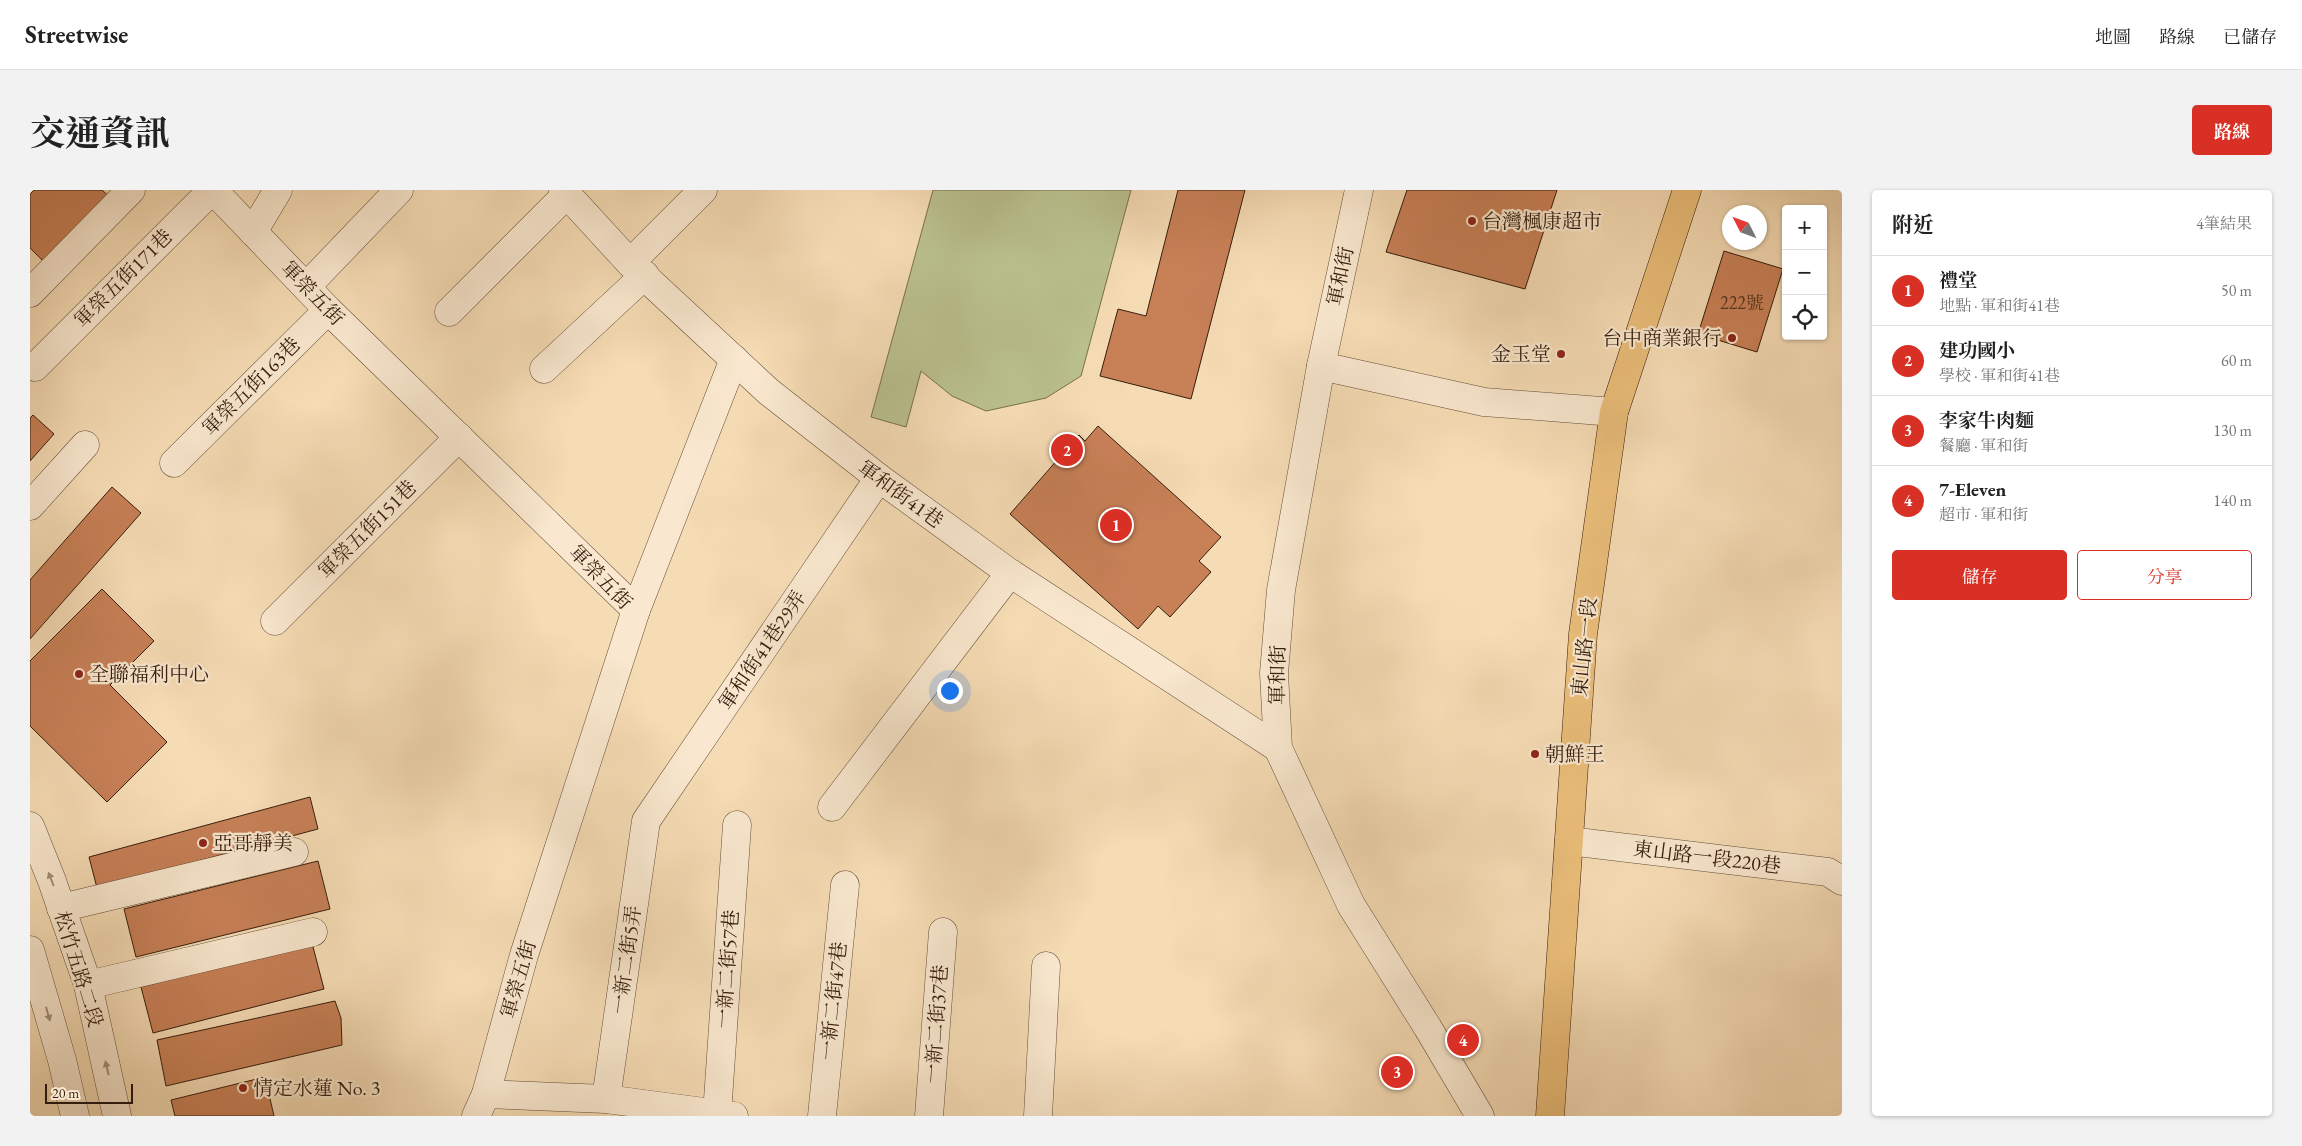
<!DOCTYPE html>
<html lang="zh-TW">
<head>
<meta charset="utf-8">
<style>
	:root { --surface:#fff; --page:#f2f2f2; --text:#222; --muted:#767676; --line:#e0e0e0; --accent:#d93025 }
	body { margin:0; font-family:"EB Garamond","Noto Serif TC",serif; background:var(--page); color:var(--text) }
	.controls { position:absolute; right:15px; top:15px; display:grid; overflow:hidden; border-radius:5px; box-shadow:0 1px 4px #0004 }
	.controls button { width:45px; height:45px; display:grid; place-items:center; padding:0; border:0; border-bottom:1px solid var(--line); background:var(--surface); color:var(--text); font:25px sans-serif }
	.compass { position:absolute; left:1692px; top:15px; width:45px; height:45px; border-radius:50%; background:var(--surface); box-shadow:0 1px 4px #0004; rotate:312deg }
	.scale { position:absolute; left:15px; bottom:12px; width:88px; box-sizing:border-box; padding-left:5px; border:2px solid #351d0d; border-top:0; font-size:14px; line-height:18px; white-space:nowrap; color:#351d0d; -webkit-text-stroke:4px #f9e8cf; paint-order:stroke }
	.you { position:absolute; left:919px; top:500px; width:18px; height:18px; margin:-12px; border:4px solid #fff; border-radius:50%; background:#1a73e8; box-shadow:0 0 0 8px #1a73e833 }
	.badge { display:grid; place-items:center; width:32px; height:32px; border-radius:50%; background:var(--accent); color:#fff; font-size:16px; font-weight:700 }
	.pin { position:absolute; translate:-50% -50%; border:2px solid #fff; box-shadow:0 1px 5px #0006 }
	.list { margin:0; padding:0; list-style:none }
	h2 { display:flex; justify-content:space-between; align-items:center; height:65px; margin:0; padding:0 20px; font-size:21px }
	h2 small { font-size:16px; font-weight:400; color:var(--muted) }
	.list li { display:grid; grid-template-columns:32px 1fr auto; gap:15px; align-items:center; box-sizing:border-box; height:70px; padding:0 20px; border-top:1px solid var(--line) }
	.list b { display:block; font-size:19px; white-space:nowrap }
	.list p { margin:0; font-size:16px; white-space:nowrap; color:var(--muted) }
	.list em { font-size:16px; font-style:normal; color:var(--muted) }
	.actions { display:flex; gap:10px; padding:15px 20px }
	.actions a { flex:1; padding:11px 0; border:1px solid var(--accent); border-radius:5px; text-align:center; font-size:18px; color:var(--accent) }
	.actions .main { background:var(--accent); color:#fff }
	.icon { flex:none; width:28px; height:28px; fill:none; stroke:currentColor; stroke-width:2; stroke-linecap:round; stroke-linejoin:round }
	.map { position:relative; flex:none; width:1812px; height:926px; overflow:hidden; border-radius:5px }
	header { display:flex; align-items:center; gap:30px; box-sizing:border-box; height:70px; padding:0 25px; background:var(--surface); border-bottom:1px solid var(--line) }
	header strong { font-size:24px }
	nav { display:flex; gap:28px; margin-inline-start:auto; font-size:18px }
	.intro { display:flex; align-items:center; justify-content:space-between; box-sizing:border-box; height:120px; padding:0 30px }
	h1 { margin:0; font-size:35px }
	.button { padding:12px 22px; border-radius:5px; background:var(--accent); color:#fff; font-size:18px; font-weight:700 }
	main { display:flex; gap:30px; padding:0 30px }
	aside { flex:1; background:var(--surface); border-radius:5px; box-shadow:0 1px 4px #0004 }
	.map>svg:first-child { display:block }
	.green { fill:#bac18f; stroke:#786f4e }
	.building { fill:#c88057; stroke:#351d0d }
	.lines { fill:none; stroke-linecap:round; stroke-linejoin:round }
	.minor-casing { stroke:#654d37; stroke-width:29 }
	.major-casing { stroke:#351d0d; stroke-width:29 }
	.minor { stroke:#f9e8cf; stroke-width:28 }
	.major { stroke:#ebbe7a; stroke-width:28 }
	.oneway { fill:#a18d78 }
	.poi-dot { fill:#8f2418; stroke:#f9e8cf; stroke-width:2 }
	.labels { text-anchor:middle; stroke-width:4.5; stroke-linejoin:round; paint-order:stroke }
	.number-label { font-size:18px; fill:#5a3620 }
	.poi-label { font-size:20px; fill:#351d0d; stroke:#f9e8cf; text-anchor:start }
	.street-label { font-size:20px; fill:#351d0d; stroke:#f9e8cf }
</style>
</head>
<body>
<header>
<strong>Streetwise</strong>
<nav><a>地圖</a><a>路線</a><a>已儲存</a></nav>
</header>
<div class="intro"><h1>交通資訊</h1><a class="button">路線</a></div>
<main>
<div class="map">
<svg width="1812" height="926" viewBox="0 0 1812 926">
	<rect width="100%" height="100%" fill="#f6dcb5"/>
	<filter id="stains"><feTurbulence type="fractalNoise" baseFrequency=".004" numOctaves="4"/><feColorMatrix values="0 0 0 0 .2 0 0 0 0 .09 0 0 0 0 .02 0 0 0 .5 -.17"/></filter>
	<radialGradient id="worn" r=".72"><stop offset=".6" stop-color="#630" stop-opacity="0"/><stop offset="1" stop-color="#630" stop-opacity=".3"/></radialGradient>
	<path class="green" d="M 903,0 L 1101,0 L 1051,186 L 1016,208 L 956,221 L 922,206 L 891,181 L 876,237 L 841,227 Z"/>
	<g class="building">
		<path d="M 4,0 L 72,0 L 84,11 L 19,77 L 0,58 L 0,4 Z"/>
		<path d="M 1148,0 L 1215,0 L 1161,209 L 1070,186 L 1088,119 L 1116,126 Z"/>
		<path d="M 1377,0 L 1527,0 L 1495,99 L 1356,62 Z"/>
		<path d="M 1694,61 L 1753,79 L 1727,162 L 1668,144 Z"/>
		<path d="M 3,225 L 24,244 L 0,271 L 0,228 Z"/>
		<path d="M 1068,236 L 1191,347 L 1169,371 L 1181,382 L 1140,427 L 1128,416 L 1108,439 L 980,324 L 1049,245 L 1055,251 Z"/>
		<path d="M 82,297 L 111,323 L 0,449 L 0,390 Z"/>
		<path d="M 72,399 L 124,451 L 80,495 L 137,552 L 77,612 L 0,536 L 0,471 Z"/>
		<path d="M 280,607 L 288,639 L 67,698 L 59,667 Z"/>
		<path d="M 288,671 L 300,719 L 106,767 L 94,719 Z"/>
		<path d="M 282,753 L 294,799 L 123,843 L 111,797 Z"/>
		<path d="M 305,811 L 311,828 L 312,855 L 136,896 L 127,850 Z"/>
		<path d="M 235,887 L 244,926 L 145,926 L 141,910 Z"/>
	</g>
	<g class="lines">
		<defs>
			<g id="minor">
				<path d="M 183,0 L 298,120 L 606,420 L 494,765 L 456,904 L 446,926"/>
				<path d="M 533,0 L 600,73 L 739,202 L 849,288 L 980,383 L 1248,558"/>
				<path d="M 1329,0 L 1291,176 L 1251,400 L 1244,483 L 1248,558 L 1321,715 L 1398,838 L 1450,926"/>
				<path d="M 223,42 L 248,0"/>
				<path d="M 600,73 L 673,0"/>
				<path d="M 276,97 L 369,0"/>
				<path d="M 0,103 L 101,0"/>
				<path d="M 419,122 L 537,4"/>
				<path d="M 1291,176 L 1454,212 L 1584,222"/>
				<path d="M 5,177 L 182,0"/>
				<path d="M 514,179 L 615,85"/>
				<path d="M 144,273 L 298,120"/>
				<path d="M 0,316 L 55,255"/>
				<path d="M 606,420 L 704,169"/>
				<path d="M 245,431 L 429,247"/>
				<path d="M 802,617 L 980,383"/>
				<path d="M 0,636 L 22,691 L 58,795 L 87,926"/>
				<path d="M 1539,651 L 1798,682 L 1812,691"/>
				<path d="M 31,718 L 264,662"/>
				<path d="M 0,760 L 32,870 L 45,926"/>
				<path d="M 58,795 L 283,742"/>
				<path d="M 456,904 L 576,909 L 704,926"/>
				<path d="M 576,909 L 616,631 L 849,288"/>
				<path d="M 687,924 L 707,635"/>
				<path d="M 792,926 L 815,695"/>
				<path d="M 899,926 L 913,742"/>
				<path d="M 1008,926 L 1016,776"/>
			</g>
			<path id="major" d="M 1520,926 L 1553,444 L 1584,222 L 1657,0"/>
		</defs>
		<use href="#minor" class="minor-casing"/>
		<use href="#major" class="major-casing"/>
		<use href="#minor" class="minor"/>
		<use href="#major" class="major"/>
	</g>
	<defs><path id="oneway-solid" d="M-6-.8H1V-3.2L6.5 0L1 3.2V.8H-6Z" transform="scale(1.25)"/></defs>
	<g class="oneway">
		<use href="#oneway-solid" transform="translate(21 689) rotate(-111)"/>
		<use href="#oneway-solid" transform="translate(18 824) rotate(74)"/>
		<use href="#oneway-solid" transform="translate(77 878) rotate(-103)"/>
	</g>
	<g class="poi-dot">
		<circle cx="1442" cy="31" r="5"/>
		<circle cx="1702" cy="148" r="5"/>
		<circle cx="1531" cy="164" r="5"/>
		<circle cx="49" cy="484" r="5"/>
		<circle cx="1505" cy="564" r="5"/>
		<circle cx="173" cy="653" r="5"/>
		<circle cx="213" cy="898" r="5"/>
	</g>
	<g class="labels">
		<g class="number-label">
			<text x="1712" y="119">222號</text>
		</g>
		<g class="poi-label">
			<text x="1452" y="38">台灣楓康超市</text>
			<text x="1692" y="155" text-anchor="end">台中商業銀行</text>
			<text x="1521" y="171" text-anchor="end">金玉堂</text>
			<text x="59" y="491">全聯福利中心</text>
			<text x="1515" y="571">朝鮮王</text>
			<text x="183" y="660">亞哥靜美</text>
			<text x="223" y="905">情定水蓮 No. 3</text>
		</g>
		<g class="street-label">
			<text transform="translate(1310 86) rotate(-78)" y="7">軍和街</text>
			<text transform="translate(93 88) rotate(-45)" y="7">軍榮五街171巷</text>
			<text transform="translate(283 103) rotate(46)" y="7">軍榮五街</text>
			<text transform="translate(221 196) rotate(-45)" y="7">軍榮五街163巷</text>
			<text transform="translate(871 304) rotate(36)" y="7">軍和街41巷</text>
			<text transform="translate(337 339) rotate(-45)" y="7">軍榮五街151巷</text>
			<text transform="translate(571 387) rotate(46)" y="7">軍榮五街</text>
			<text transform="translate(1554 457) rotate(-84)" y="7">東山路一段</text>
			<text transform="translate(732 460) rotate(-56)" y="7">軍和街41巷29弄</text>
			<text transform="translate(1247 485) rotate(-89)" y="7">軍和街</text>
			<text transform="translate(1677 667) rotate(7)" y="7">東山路一段220巷</text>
			<text transform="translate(596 770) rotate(-82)" y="7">一新二街5弄</text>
			<text transform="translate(49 779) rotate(73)" y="7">松竹五路二段</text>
			<text transform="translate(697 779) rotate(-86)" y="7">一新二街57巷</text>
			<text transform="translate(488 789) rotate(-74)" y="7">軍榮五街</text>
			<text transform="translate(803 811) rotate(-84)" y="7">一新二街47巷</text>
			<text transform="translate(906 834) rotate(-86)" y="7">一新二街37巷</text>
		</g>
	</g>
	<rect width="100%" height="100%" filter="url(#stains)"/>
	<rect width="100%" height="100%" fill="url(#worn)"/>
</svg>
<div class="controls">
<button>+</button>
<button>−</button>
<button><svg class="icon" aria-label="locate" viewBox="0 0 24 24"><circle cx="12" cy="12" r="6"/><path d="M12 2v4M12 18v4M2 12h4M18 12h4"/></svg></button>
</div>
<svg class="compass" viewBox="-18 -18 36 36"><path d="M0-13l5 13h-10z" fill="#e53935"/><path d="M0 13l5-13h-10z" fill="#767676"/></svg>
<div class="scale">20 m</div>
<div class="you"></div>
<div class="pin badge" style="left:1086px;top:335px">1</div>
<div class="pin badge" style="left:1037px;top:260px">2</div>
<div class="pin badge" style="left:1367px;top:882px">3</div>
<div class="pin badge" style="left:1433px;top:850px">4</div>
</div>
<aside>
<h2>附近<small>4筆結果</small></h2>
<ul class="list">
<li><span class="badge">1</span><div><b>禮堂</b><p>地點 · 軍和街41巷</p></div><em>50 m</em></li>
<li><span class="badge">2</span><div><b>建功國小</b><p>學校 · 軍和街41巷</p></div><em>60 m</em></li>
<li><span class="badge">3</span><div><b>李家牛肉麵</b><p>餐廳 · 軍和街</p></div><em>130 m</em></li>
<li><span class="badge">4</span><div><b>7-Eleven</b><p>超市 · 軍和街</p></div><em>140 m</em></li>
</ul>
<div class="actions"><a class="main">儲存</a><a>分享</a></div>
</aside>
</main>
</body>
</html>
